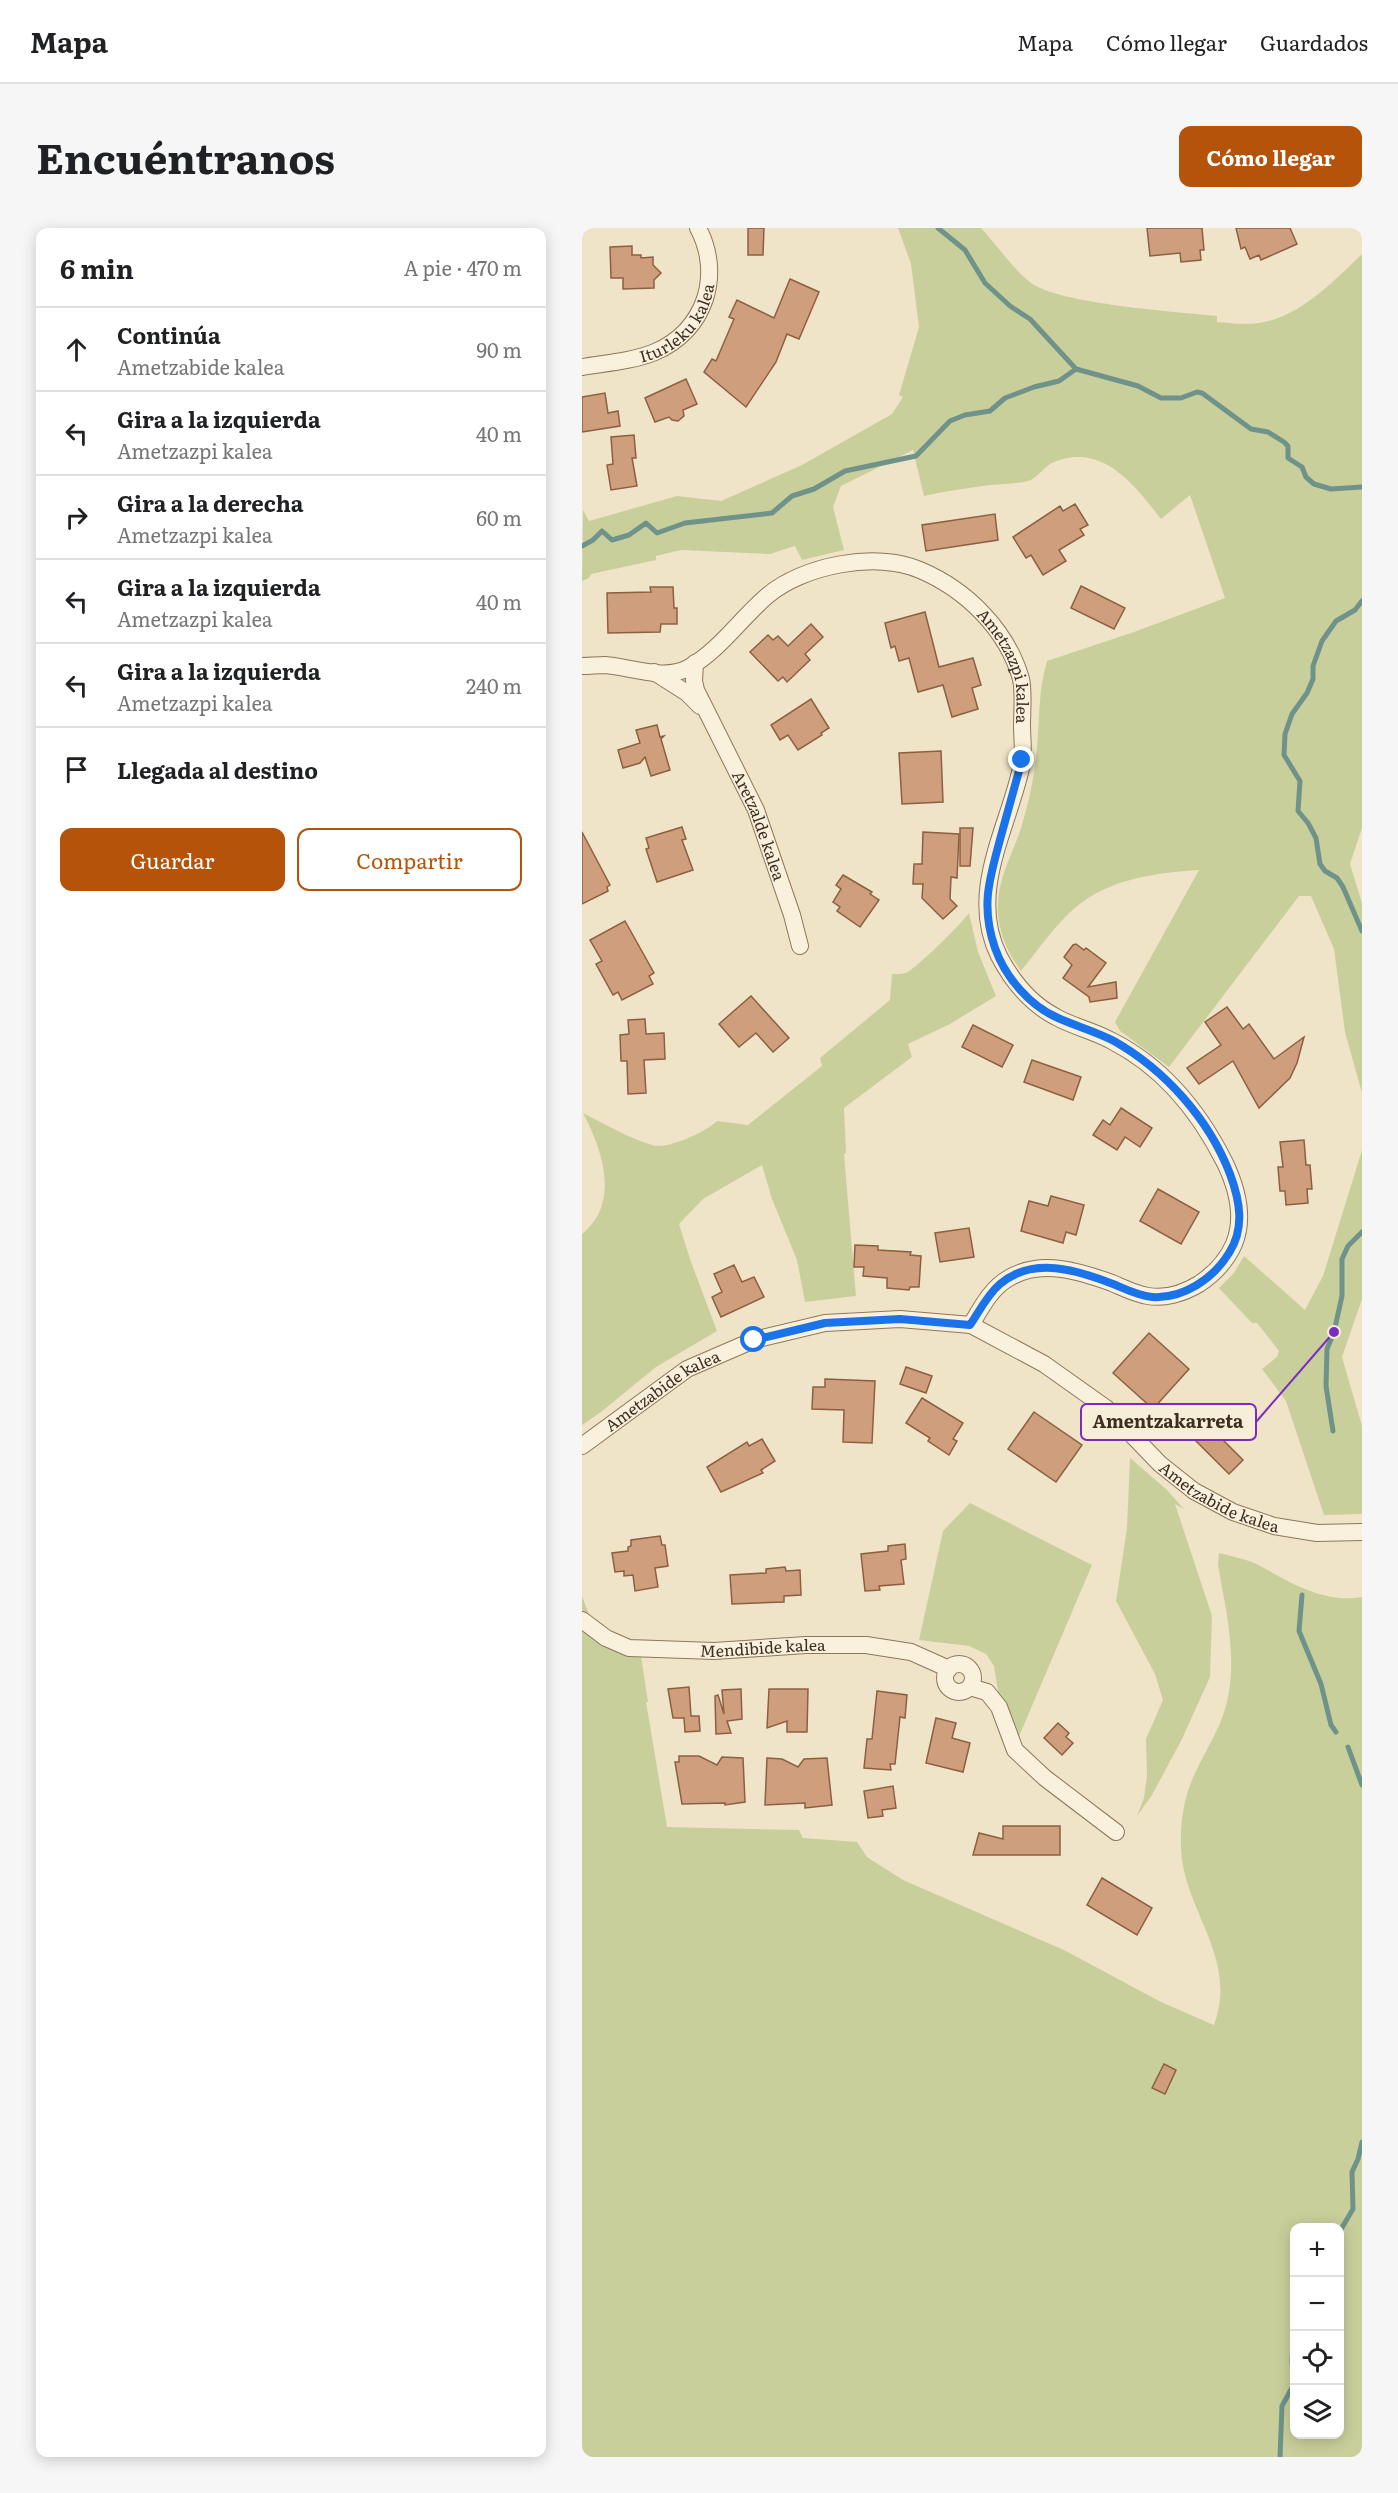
<!DOCTYPE html>
<html lang="es">
<head>
<meta charset="utf-8">
<style>
	:root { --surface:#fff; --page:#f6f6f6; --text:#202124; --muted:#757577; --line:#e0e0e0; --accent:#b45309 }
	body { margin:0; font-family:Literata,serif; background:var(--page); color:var(--text) }
	.controls { position:absolute; right:18px; bottom:18px; display:grid; overflow:hidden; border-radius:12px; box-shadow:0 3px 15px #0003 }
	.controls button { width:54px; height:54px; display:grid; place-items:center; padding:0; border:0; border-bottom:2px solid var(--line); background:var(--surface); color:var(--text); font:30px sans-serif }
	.stop { position:absolute; width:18px; height:18px; margin:-14px; border:4px solid #1a73e8; border-radius:50%; background:#fff }
	.stop.end { background:#1a73e8; border-color:#fff; box-shadow:0 2px 6px #0008 }
	.list { margin:0; padding:0; list-style:none }
	h2 { display:flex; justify-content:space-between; align-items:center; height:78px; margin:0; padding:0 24px; font-size:26px }
	h2 small { font-size:20px; font-weight:400; color:var(--muted) }
	.list li { display:grid; grid-template-columns:39px 1fr auto; gap:18px; align-items:center; box-sizing:border-box; height:84px; padding:0 24px; border-top:2px solid var(--line) }
	.list b { display:block; font-size:22px; white-space:nowrap }
	.list p { margin:0; font-size:20px; white-space:nowrap; color:var(--muted) }
	.list em { font-size:20px; font-style:normal; color:var(--muted) }
	.actions { display:flex; gap:12px; padding:18px 24px }
	.actions a { flex:1; padding:14px 0; border:2px solid var(--accent); border-radius:12px; text-align:center; font-size:21px; color:var(--accent) }
	.actions .main { background:var(--accent); color:#fff }
	.icon { flex:none; width:33px; height:33px; fill:none; stroke:currentColor; stroke-width:2; stroke-linecap:round; stroke-linejoin:round }
	.map { position:relative; flex:none; width:780px; height:2229px; overflow:hidden; border-radius:12px }
	header { display:flex; align-items:center; gap:36px; box-sizing:border-box; height:84px; padding:0 30px; background:var(--surface); border-bottom:2px solid var(--line) }
	header strong { font-size:28px }
	nav { display:flex; gap:33px; margin-inline-start:auto; font-size:21px }
	.intro { display:flex; align-items:center; justify-content:space-between; box-sizing:border-box; height:144px; padding:0 36px }
	h1 { margin:0; font-size:42px }
	.button { padding:15px 27px; border-radius:12px; background:var(--accent); color:#fff; font-size:21px; font-weight:700 }
	main { display:flex; gap:36px; padding:0 36px }
	aside { flex:1; background:var(--surface); border-radius:12px; box-shadow:0 3px 15px #0003 }
	.map>svg:first-child { display:block }
	.green { fill:#c9cf9b; fill-rule:evenodd }
	.lines { fill:none; stroke-linecap:round; stroke-linejoin:round }
	.stream { stroke:#6f938a; stroke-width:5 }
	.building { fill:#cf9f7d; stroke:#8d5f41; stroke-width:1.5 }
	.minor-casing { stroke:#8d765c; stroke-width:18 }
	.minor { stroke:#faf1dc; stroke-width:16 }
	.route { stroke:#1a73e8; stroke-width:8 }
	.labels { text-anchor:middle; stroke-width:6; stroke-linejoin:round; paint-order:stroke }
	.street-label { font-size:16px; fill:#3d2e20; stroke:#f7eed8 }
	.leader { fill:none; stroke:#7b2cbf; stroke-width:2 }
	.callout-dot { fill:#7b2cbf; stroke:#f7eed8; stroke-width:2 }
	.callout { fill:#f7eed8; stroke:#7b2cbf; stroke-width:2 }
	.callout-label { font-size:18px; text-anchor:middle; font-weight:bold; fill:#3d2e20 }
</style>
</head>
<body>
<header>
<strong>Mapa</strong>
<nav><a>Mapa</a><a>Cómo llegar</a><a>Guardados</a></nav>
</header>
<div class="intro"><h1>Encuéntranos</h1><a class="button">Cómo llegar</a></div>
<main>
<aside>
<h2>6 min<small>A pie · 470 m</small></h2>
<ul class="list">
<li><svg class="icon" aria-label="ahead" viewBox="0 0 24 24"><path d="M12 20V5M6 11l6-6 6 6"/></svg><div><b>Continúa</b><p>Ametzabide kalea</p></div><em>90 m</em></li>
<li><svg class="icon" aria-label="left" viewBox="0 0 24 24"><path d="M17 20v-9H6M10 6l-5 5 5 5"/></svg><div><b>Gira a la izquierda</b><p>Ametzazpi kalea</p></div><em>40 m</em></li>
<li><svg class="icon" aria-label="right" viewBox="0 0 24 24"><path d="M7 20v-9h11M14 6l5 5-5 5"/></svg><div><b>Gira a la derecha</b><p>Ametzazpi kalea</p></div><em>60 m</em></li>
<li><svg class="icon" aria-label="left" viewBox="0 0 24 24"><path d="M17 20v-9H6M10 6l-5 5 5 5"/></svg><div><b>Gira a la izquierda</b><p>Ametzazpi kalea</p></div><em>40 m</em></li>
<li><svg class="icon" aria-label="left" viewBox="0 0 24 24"><path d="M17 20v-9H6M10 6l-5 5 5 5"/></svg><div><b>Gira a la izquierda</b><p>Ametzazpi kalea</p></div><em>240 m</em></li>
<li><svg class="icon" aria-label="arrive" viewBox="0 0 24 24"><path d="M6 21V4h12l-3 4 3 4H6"/></svg><div><b>Llegada al destino</b></div></li>
</ul>
<div class="actions"><a class="main">Guardar</a><a>Compartir</a></div>
</aside>
<div class="map">
<svg width="780" height="2229" viewBox="0 0 780 2229">
	<rect width="100%" height="100%" fill="#f0e4c8"/>
	<g class="green">
		<path d="M 316,0 L 399,0 C 415,17 430,40 449,55 C 478,76 595,84 635,88 L 635,94 C 649,95 664,97 677,95 C 718,89 752,53 780,26 L 780,600 L 768,636 L 780,675 L 780,865 L 763,804 L 752,721 L 729,668 L 717,668 L 587,839 L 538,803 L 533,794 L 617,642 C 574,645 529,650 494,679 C 473,697 456,722 439,743 C 426,725 417,706 416,684 C 414,653 430,628 439,600 C 447,574 453,546 455,519 C 458,487 456,465 465,433 L 552,404 L 643,370 L 608,267 L 579,291 C 553,257 520,214 472,234 C 462,238 456,250 446,253 C 434,256 421,256 409,257 C 386,260 364,263 342,268 L 331,222 L 259,258 L 251,279 L 262,322 L 220,332 L 213,318 L 188,326 L 99,322 L 74,328 L 74,332 L 9,346 L 7,350 L 0,353 L 1,282 L 7,293 L 95,268 L 139,273 L 220,237 L 310,186 L 321,169 L 317,167 L 337,99 L 329,36 Z"/>
		<path d="M 387,685 L 396,724 L 414,768 L 368,796 L 326,816 L 330,829 L 262,880 L 264,925 L 262,926 L 274,1068 L 223,1074 L 215,1032 L 190,971 L 180,937 L 121,971 L 97,996 L 108,1031 L 135,1103 L 74,1139 L 19,1184 L 0,1197 L 0,1006 C 39,975 20,921 1,885 C 23,896 46,910 70,917 C 85,922 124,904 135,893 L 166,897 L 240,838 L 238,830 L 308,772 L 310,746 C 314,746 320,746 324,745 C 334,741 380,695 387,685 Z"/>
		<path d="M 780,922 L 780,1071 L 760,1129 L 780,1198 L 780,1286 L 742,1287 L 704,1173 L 680,1141 L 695,1129 L 697,1123 L 675,1095 L 670,1095 L 637,1060 L 652,1045 L 662,1028 L 723,1082 L 741,1048 Z"/>
		<path d="M 548,1230 L 584,1261 L 602,1281 L 593,1276 L 630,1388 L 628,1449 L 600,1511 L 570,1567 L 555,1588 L 562,1570 L 565,1547 L 564,1511 L 581,1472 L 573,1446 L 534,1373 L 545,1300 Z"/>
		<path d="M 388,1275 L 510,1337 L 435,1513 L 417,1470 L 412,1438 L 404,1426 L 387,1418 L 337,1412 L 361,1303 Z"/>
		<path d="M 637,1325 C 653,1329 669,1332 682,1340 C 712,1357 744,1375 780,1369 L 780,2229 L 0,2229 L 0,1368 L 9,1392 L 27,1404 L 57,1415 L 66,1474 L 64,1474 L 85,1599 L 217,1602 L 221,1610 L 275,1614 L 285,1629 L 321,1652 L 482,1722 L 579,1774 L 632,1797 C 657,1728 600,1682 599,1618 C 598,1590 603,1564 616,1539 C 625,1520 637,1502 643,1481 C 657,1435 644,1383 636,1337 ZM 712,2000 L 758,2000 L 758,2206 L 712,2206 Z"/>
	</g>
	<g class="lines">
		<g class="stream">
			<path d="M 356,0 L 383,22 L 403,55 L 428,78 L 448,91 L 494,141 L 556,158 L 579,170 L 599,170 L 615,164 L 620,165 L 669,201 L 686,204 L 702,214 L 706,218 L 706,230 L 720,239 L 724,249 L 732,256 L 749,261 L 780,259"/>
			<path d="M 0,318 L 11,312 L 20,303 L 30,312 L 47,307 L 64,295 L 75,305 L 103,295 L 190,285 L 210,268 L 232,261 L 263,243 L 334,228 L 368,193 L 383,187 L 408,183 L 423,170 L 452,159 L 477,153 L 494,141"/>
			<path d="M 780,373 L 773,382 L 754,393 L 740,413 L 731,438 L 731,451 L 725,465 L 710,486 L 703,506 L 702,527 L 718,553 L 716,583 L 726,595 L 734,610 L 738,636 L 743,643 L 755,650 L 761,659 L 780,703"/>
			<path d="M 751,1203 L 744,1158 L 745,1121 L 752,1104 L 760,1068 L 760,1031 L 766,1018 L 780,1004"/>
			<path d="M 720,1367 L 717,1403 L 739,1456 L 749,1497 L 754,1504"/>
			<path d="M 766,1519 L 780,1557"/>
			<path d="M 758,2003 L 771,1981 L 770,1944 L 776,1931 L 780,1914"/>
			<path d="M 698,2229 L 700,2178 L 712,2156 L 710,2132 L 712,2112"/>
		</g>
	</g>
	<g class="building">
		<path d="M 166,0 L 182,0 L 181,27 L 166,27 Z"/>
		<path d="M 565,0 L 620,0 L 622,22 L 618,22 L 619,32 L 599,34 L 598,25 L 568,28 Z"/>
		<path d="M 654,0 L 708,0 L 715,16 L 679,32 L 677,27 L 668,31 L 663,19 L 659,21 Z"/>
		<path d="M 50,18 L 50,27 L 59,27 L 59,30 L 71,29 L 71,37 L 79,45 L 72,52 L 72,60 L 41,61 L 41,50 L 29,50 L 28,19 Z"/>
		<path d="M 208,51 L 237,64 L 217,111 L 205,106 L 194,134 L 164,179 L 122,144 L 130,131 L 134,133 L 152,91 L 147,89 L 155,72 L 192,90 Z"/>
		<path d="M 104,151 L 115,176 L 101,182 L 102,188 L 96,193 L 90,192 L 87,189 L 73,194 L 63,170 Z"/>
		<path d="M 23,165 L 26,185 L 36,183 L 38,198 L 0,204 L 0,169 Z"/>
		<path d="M 52,207 L 54,230 L 50,230 L 55,258 L 29,262 L 25,237 L 31,236 L 29,209 Z"/>
		<path d="M 493,276 L 506,297 L 498,301 L 502,307 L 477,322 L 484,333 L 461,347 L 449,327 L 444,330 L 431,309 L 478,278 L 481,283 Z"/>
		<path d="M 413,286 L 416,312 L 344,323 L 340,297 Z"/>
		<path d="M 499,358 L 543,380 L 532,401 L 489,380 Z"/>
		<path d="M 68,359 L 91,359 L 92,380 L 95,380 L 95,396 L 79,396 L 78,404 L 26,405 L 25,365 L 69,364 Z"/>
		<path d="M 343,384 L 357,439 L 391,430 L 399,457 L 390,460 L 396,481 L 370,489 L 361,457 L 336,464 L 327,430 L 317,433 L 313,418 L 309,420 L 303,395 Z"/>
		<path d="M 229,396 L 241,409 L 223,426 L 228,432 L 205,454 L 201,449 L 196,453 L 168,424 L 186,407 L 191,412 L 196,408 L 206,418 Z"/>
		<path d="M 229,471 L 247,500 L 239,505 L 240,507 L 216,522 L 206,507 L 198,512 L 189,497 Z"/>
		<path d="M 75,497 L 78,509 L 82,508 L 79,511 L 88,542 L 69,548 L 63,529 L 58,535 L 41,540 L 36,522 L 58,515 L 54,502 Z"/>
		<path d="M 359,523 L 361,574 L 320,576 L 317,525 Z"/>
		<path d="M 100,599 L 104,611 L 100,612 L 111,642 L 75,654 L 64,621 L 67,620 L 64,610 Z"/>
		<path d="M 378,600 L 391,600 L 388,638 L 378,638 Z"/>
		<path d="M 0,604 L 28,657 L 25,659 L 26,663 L 0,676 Z"/>
		<path d="M 341,604 L 377,606 L 375,650 L 369,649 L 368,671 L 375,678 L 361,691 L 340,670 L 341,656 L 331,656 L 332,636 L 340,636 Z"/>
		<path d="M 261,647 L 290,664 L 288,666 L 297,672 L 278,699 L 255,683 L 258,679 L 251,674 L 259,661 L 254,657 Z"/>
		<path d="M 43,693 L 72,745 L 67,748 L 71,756 L 40,772 L 36,764 L 31,767 L 14,736 L 20,733 L 8,712 Z"/>
		<path d="M 494,716 L 502,722 L 504,720 L 524,735 L 506,759 L 534,754 L 535,770 L 508,774 L 507,769 L 481,750 L 490,737 L 482,729 L 491,717 Z"/>
		<path d="M 169,768 L 207,810 L 191,824 L 174,805 L 157,819 L 137,796 Z"/>
		<path d="M 645,779 L 661,801 L 667,796 L 692,831 L 722,809 L 715,835 L 708,850 L 677,880 L 651,833 L 617,856 L 605,840 L 639,817 L 623,794 Z"/>
		<path d="M 63,791 L 64,806 L 82,805 L 83,831 L 62,832 L 64,865 L 46,866 L 45,833 L 39,833 L 38,807 L 47,806 L 46,792 Z"/>
		<path d="M 391,797 L 431,817 L 420,839 L 380,819 Z"/>
		<path d="M 450,832 L 499,849 L 491,872 L 442,854 Z"/>
		<path d="M 539,880 L 570,900 L 558,919 L 543,909 L 535,922 L 511,907 L 521,892 L 528,897 Z"/>
		<path d="M 722,912 L 724,937 L 728,937 L 730,961 L 725,961 L 726,975 L 704,977 L 703,963 L 698,963 L 696,939 L 701,939 L 698,914 Z"/>
		<path d="M 576,961 L 617,984 L 599,1016 L 558,993 Z"/>
		<path d="M 469,968 L 502,977 L 494,1007 L 484,1004 L 481,1015 L 439,1003 L 447,973 L 466,978 Z"/>
		<path d="M 387,1000 L 392,1029 L 358,1034 L 353,1005 Z"/>
		<path d="M 273,1017 L 296,1018 L 296,1022 L 329,1024 L 328,1027 L 339,1028 L 337,1059 L 328,1059 L 327,1062 L 305,1060 L 305,1050 L 281,1048 L 282,1039 L 272,1039 Z"/>
		<path d="M 152,1037 L 160,1054 L 172,1049 L 182,1069 L 139,1089 L 130,1069 L 140,1064 L 132,1046 Z"/>
		<path d="M 567,1105 L 607,1141 L 571,1181 L 531,1145 Z"/>
		<path d="M 324,1139 L 350,1148 L 344,1165 L 318,1156 Z"/>
		<path d="M 243,1151 L 293,1153 L 290,1215 L 261,1214 L 262,1182 L 230,1181 L 231,1159 L 243,1159 Z"/>
		<path d="M 340,1170 L 381,1195 L 371,1211 L 375,1213 L 367,1227 L 346,1213 L 348,1210 L 324,1195 Z"/>
		<path d="M 452,1184 L 500,1217 L 474,1254 L 426,1221 Z"/>
		<path d="M 622,1193 L 661,1232 L 647,1246 L 608,1207 Z"/>
		<path d="M 180,1211 L 193,1233 L 179,1242 L 181,1245 L 139,1264 L 125,1239 L 165,1214 L 167,1218 Z"/>
		<path d="M 78,1308 L 80,1317 L 83,1317 L 86,1338 L 73,1340 L 76,1359 L 53,1363 L 51,1347 L 42,1348 L 42,1343 L 33,1344 L 30,1325 L 46,1323 L 46,1319 L 49,1318 L 49,1312 Z"/>
		<path d="M 323,1316 L 324,1331 L 319,1332 L 322,1356 L 297,1358 L 298,1362 L 283,1363 L 279,1326 L 306,1323 L 306,1318 Z"/>
		<path d="M 203,1339 L 204,1343 L 218,1342 L 219,1367 L 202,1368 L 202,1374 L 150,1376 L 148,1347 L 184,1345 L 184,1341 Z"/>
		<path d="M 107,1459 L 109,1488 L 117,1488 L 118,1503 L 103,1504 L 102,1490 L 91,1490 L 86,1461 Z"/>
		<path d="M 159,1461 L 160,1491 L 145,1493 L 149,1505 L 134,1506 L 133,1468 L 136,1467 L 142,1486 L 140,1462 Z"/>
		<path d="M 187,1461 L 226,1461 L 225,1504 L 205,1504 L 205,1493 L 185,1500 Z"/>
		<path d="M 295,1463 L 325,1467 L 323,1490 L 318,1489 L 313,1536 L 308,1536 L 309,1542 L 282,1540 L 285,1511 L 290,1511 Z"/>
		<path d="M 354,1490 L 374,1495 L 370,1510 L 388,1515 L 381,1544 L 344,1535 Z"/>
		<path d="M 476,1495 L 487,1505 L 484,1509 L 491,1515 L 480,1527 L 462,1510 Z"/>
		<path d="M 97,1528 L 117,1528 L 135,1537 L 140,1529 L 161,1530 L 163,1574 L 143,1577 L 143,1575 L 100,1576 L 93,1534 L 97,1534 Z"/>
		<path d="M 185,1530 L 200,1531 L 216,1539 L 222,1531 L 245,1530 L 250,1577 L 223,1580 L 223,1575 L 183,1577 Z"/>
		<path d="M 311,1558 L 314,1580 L 300,1582 L 301,1588 L 286,1590 L 282,1563 Z"/>
		<path d="M 421,1598 L 478,1598 L 478,1627 L 391,1627 L 397,1605 L 421,1611 Z"/>
		<path d="M 520,1650 L 570,1680 L 555,1707 L 505,1677 Z"/>
		<path d="M 582,1836 L 594,1842 L 583,1866 L 570,1860 Z"/>
	</g>
	<g class="lines">
		<defs>
			<g id="minor">
				<path id="s1" d="M 0,139 C 24,135 51,133 73,124 C 123,103 141,47 116,0"/>
				<path id="s2" d="M 113,435 L 112,453 L 114,462 L 174,582 L 210,687 L 218,718"/>
				<path id="s3" d="M 0,438 C 8,438 15,437 23,437 C 49,439 82,453 106,440 C 137,423 159,390 185,368 C 221,337 295,323 338,342 C 385,362 425,402 439,451 C 442,465 440,483 440,497 C 440,510 442,523 440,536 C 427,599 385,664 417,728 C 430,753 449,776 474,789 C 492,799 512,803 530,813 C 581,839 618,885 643,935 C 655,960 663,989 652,1016 C 645,1032 632,1046 617,1056 C 602,1065 583,1071 566,1068 C 553,1066 542,1060 530,1055 C 497,1043 459,1031 427,1050 C 409,1060 399,1080 389,1097"/>
				<path d="M 72,444 L 105,465 L 118,478"/>
				<path id="s4" d="M 0,1218 L 105,1141 L 172,1112 L 243,1095 L 318,1091 L 389,1097 L 462,1136 L 524,1180 L 578,1236 L 612,1263 L 651,1284 L 692,1298 L 735,1305 L 780,1304"/>
				<path id="s5" d="M 0,1392 L 24,1410 L 47,1420 L 132,1423 L 224,1417 L 284,1417 L 329,1424 L 367,1441"/>
				<circle cx="377" cy="1450" r="14"/>
				<path d="M 388,1459 L 405,1464 L 417,1479 L 433,1522 L 463,1550 L 534,1604"/>
			</g>
		</defs>
		<use href="#minor" class="minor-casing"/>
		<use href="#minor" class="minor"/>
	</g>
	<g class="lines">
		<path class="route" d="M 172,1112 L 243,1095 L 318,1091 L 388,1097 C 397,1084 405,1067 418,1056 C 451,1028 495,1042 531,1056 C 543,1061 557,1068 570,1069 C 601,1071 631,1051 647,1025 C 663,1000 658,973 648,946 C 627,891 583,842 532,813 C 515,804 494,798 476,790 C 448,778 423,749 413,720 C 398,677 408,649 419,608 C 426,583 433,558 440,532"/>
	</g>
	<g class="labels">
		<g class="street-label">
			<text dy="6" stroke="none"><textPath href="#s1" startOffset="112">Iturleku kalea</textPath></text>
			<text dy="6" stroke="none"><textPath href="#s3" startOffset="512">Ametzazpi kalea</textPath></text>
			<text dy="6" stroke="none"><textPath href="#s2" startOffset="177">Aretzalde kalea</textPath></text>
			<text dy="6" stroke="none"><textPath href="#s4" startOffset="98">Ametzabide kalea</textPath></text>
			<text dy="6" stroke="none"><textPath href="#s4" startOffset="728">Ametzabide kalea</textPath></text>
			<text dy="6" stroke="none"><textPath href="#s5" startOffset="189">Mendibide kalea</textPath></text>
		</g>
	</g>
	<path class="leader" d="M752 1104L674 1194"/>
	<circle class="callout-dot" cx="752" cy="1104" r="6"/>
	<rect class="callout" x="499" y="1176" width="175" height="36" rx="6"/>
	<g class="callout-label">
		<text x="586" y="1200">Amentzakarreta</text>
	</g>
</svg>
<div class="controls">
<button>+</button>
<button>−</button>
<button><svg class="icon" aria-label="locate" viewBox="0 0 24 24"><circle cx="12" cy="12" r="6"/><path d="M12 2v4M12 18v4M2 12h4M18 12h4"/></svg></button>
<button><svg class="icon" aria-label="layers" viewBox="0 0 24 24"><path d="M12 4l9 5-9 5-9-5zM3 14l9 5 9-5"/></svg></button>
</div>
<div class="stop" style="left:172px;top:1112px"></div>
<div class="stop end" style="left:440px;top:532px"></div>
</div>
</main>
</body>
</html>
